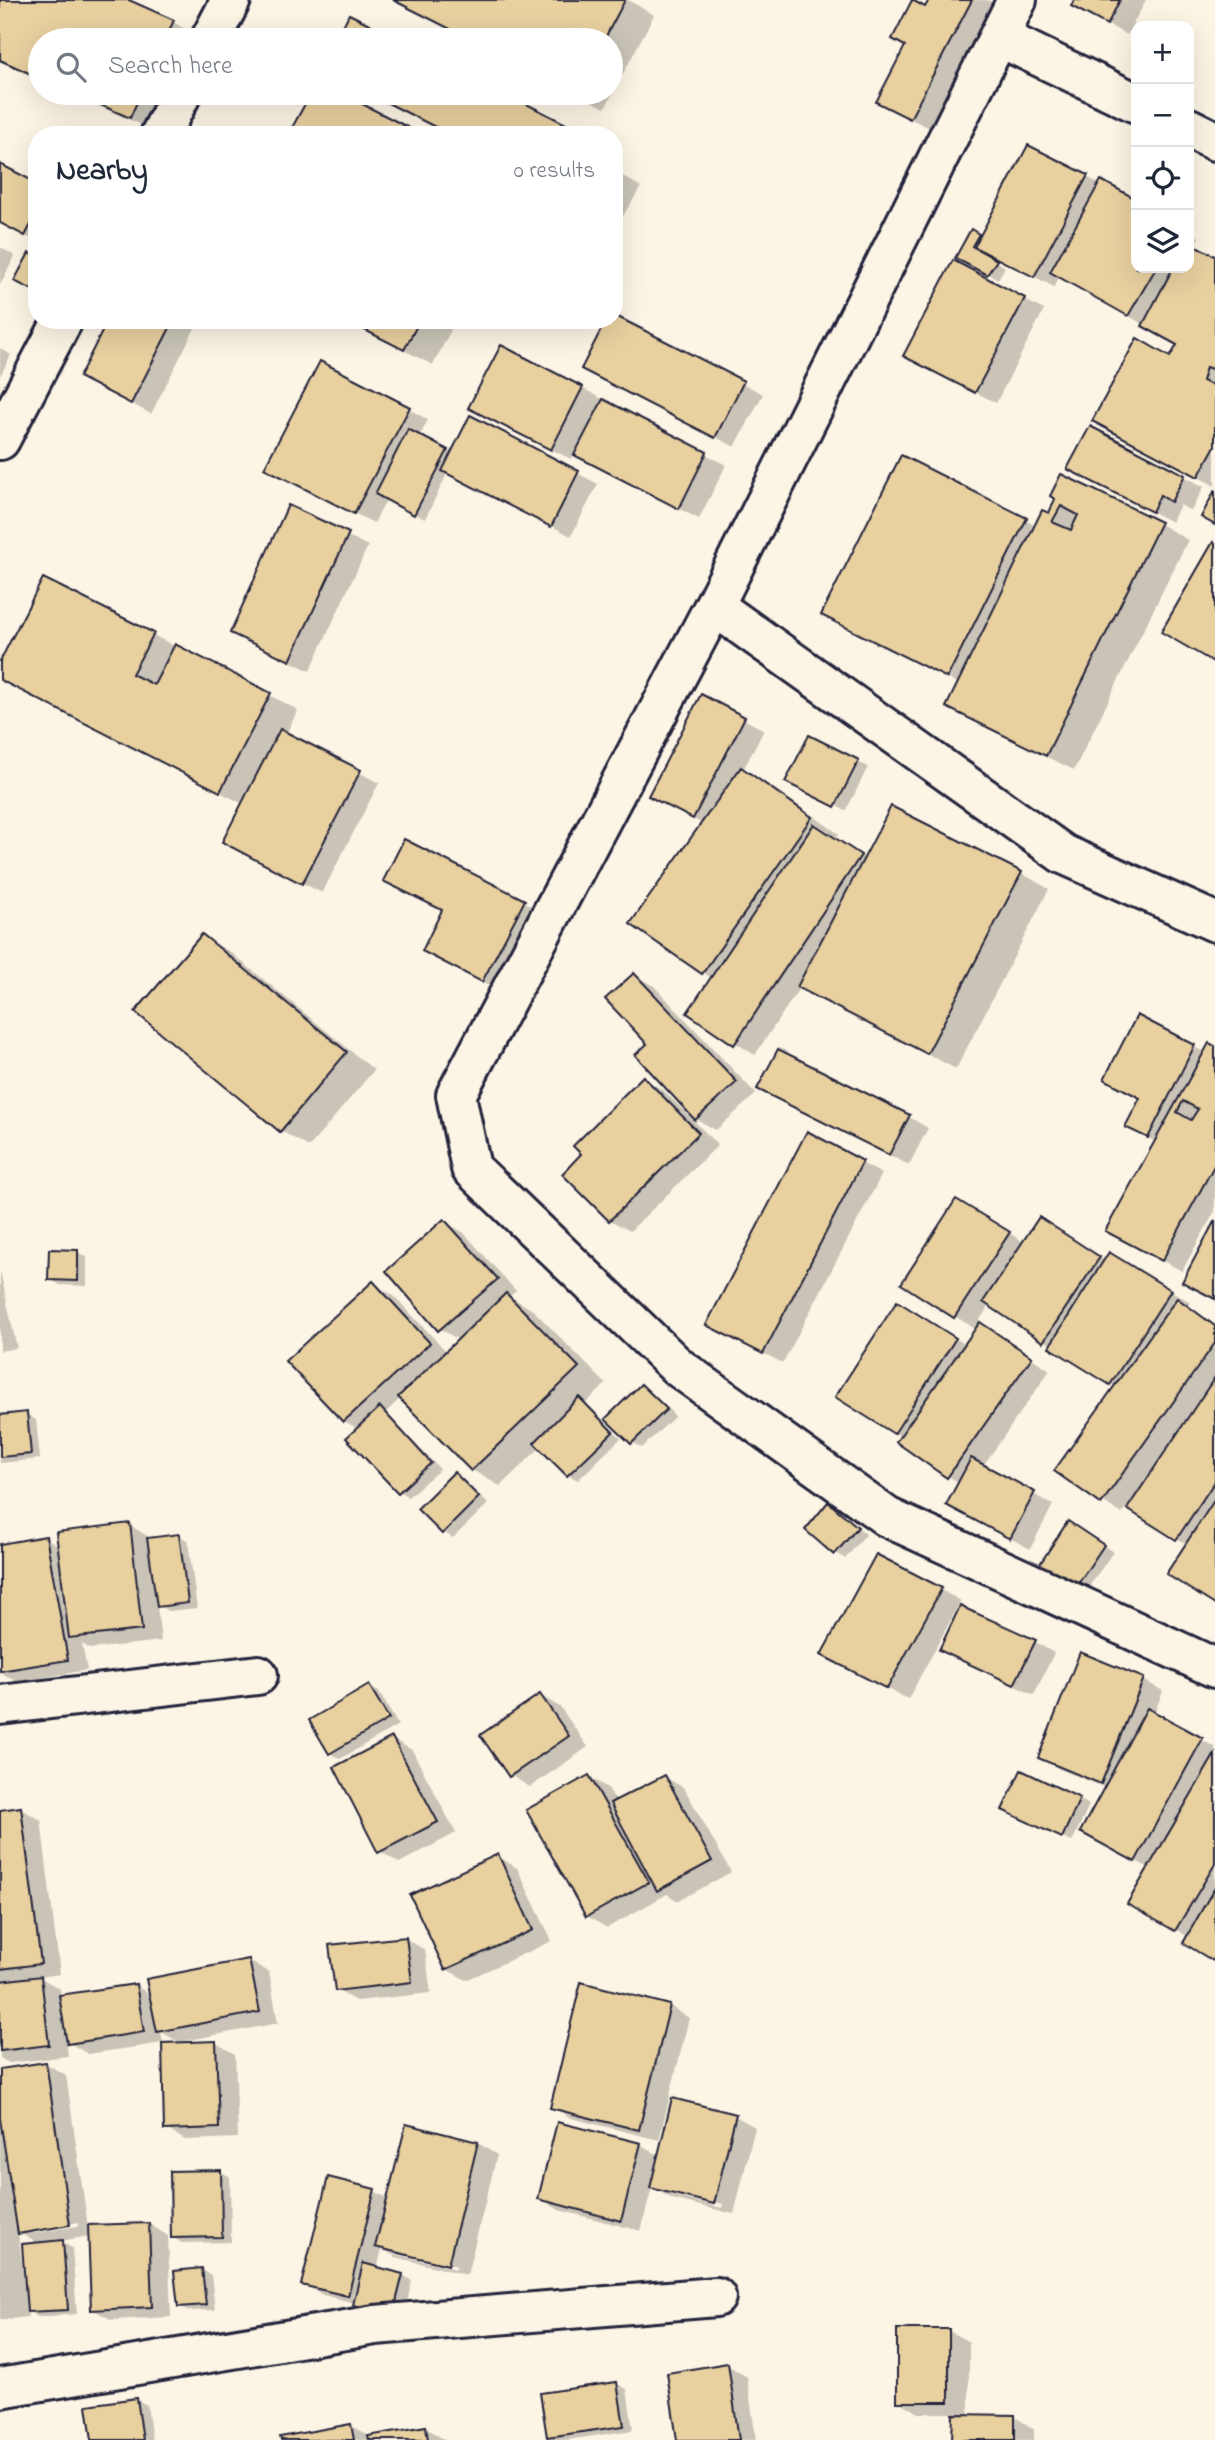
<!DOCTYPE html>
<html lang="en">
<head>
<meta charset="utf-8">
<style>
	:root { --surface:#fff; --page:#f6f6f7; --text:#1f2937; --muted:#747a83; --line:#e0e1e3 }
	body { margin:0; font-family:"Indie Flower",sans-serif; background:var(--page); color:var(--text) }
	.controls { position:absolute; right:21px; top:21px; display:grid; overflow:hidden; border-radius:14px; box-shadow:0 7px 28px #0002 }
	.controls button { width:63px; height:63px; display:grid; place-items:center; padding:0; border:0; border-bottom:2px solid var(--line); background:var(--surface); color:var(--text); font:35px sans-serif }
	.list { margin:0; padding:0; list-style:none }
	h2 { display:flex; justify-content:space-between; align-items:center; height:91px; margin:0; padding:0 28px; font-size:30px }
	h2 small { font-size:23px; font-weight:400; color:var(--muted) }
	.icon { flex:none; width:38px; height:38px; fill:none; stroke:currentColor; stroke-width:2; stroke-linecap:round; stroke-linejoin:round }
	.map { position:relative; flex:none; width:1215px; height:2440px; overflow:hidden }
	.search { position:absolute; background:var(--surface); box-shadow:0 7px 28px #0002; left:28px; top:28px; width:595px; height:77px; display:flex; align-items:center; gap:18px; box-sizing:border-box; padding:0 24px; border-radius:38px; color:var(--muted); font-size:26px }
	.panel { position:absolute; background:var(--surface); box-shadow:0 7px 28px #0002; left:28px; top:126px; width:595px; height:203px; border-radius:28px }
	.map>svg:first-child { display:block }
	.shadow { fill:#0003; fill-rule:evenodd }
	.building { fill:#e8d09f; stroke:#22223b; stroke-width:2; fill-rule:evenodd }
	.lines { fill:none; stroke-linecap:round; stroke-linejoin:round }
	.street-casing { stroke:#22223b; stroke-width:44 }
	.secondary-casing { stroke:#22223b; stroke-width:44 }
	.street { stroke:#fcf5e5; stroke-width:38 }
	.secondary { stroke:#fcf5e5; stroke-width:38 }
</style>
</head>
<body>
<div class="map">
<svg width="1215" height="2440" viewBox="0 0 1215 2440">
	<rect width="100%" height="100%" fill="#fcf5e5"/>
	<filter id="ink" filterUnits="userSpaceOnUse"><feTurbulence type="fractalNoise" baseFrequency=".0143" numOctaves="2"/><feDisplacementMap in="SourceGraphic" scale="14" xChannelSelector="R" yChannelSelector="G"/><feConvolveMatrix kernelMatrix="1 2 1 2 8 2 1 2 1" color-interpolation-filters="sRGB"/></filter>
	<g filter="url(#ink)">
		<g class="shadow">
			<path d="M 0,0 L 124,0 L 173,22 L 201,38 L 200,40 L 40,40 L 40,80 L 0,62 Z"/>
			<path d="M 393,0 L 628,0 L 654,15 L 605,108 L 575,93 L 611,93 L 611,40 L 472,40 Z"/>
			<path d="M 931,0 L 987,0 L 995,4 L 930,128 L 898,113 Z"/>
			<path d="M 1076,0 L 1146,0 L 1127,35 L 1093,17 Z"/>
			<path d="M 69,93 L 176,93 L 158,132 Z"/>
			<path d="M 368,93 L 501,93 L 581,135 L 451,135 Z"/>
			<path d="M 0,166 L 37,185 L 37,242 L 0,223 Z"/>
			<path d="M 614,171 L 641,187 L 615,229 L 614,229 Z"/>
			<path d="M 1087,177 L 1101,185 L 1102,182 L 1136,201 L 1136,268 L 1189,268 L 1189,231 L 1199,237 L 1194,246 L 1215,258 L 1215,486 L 1122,436 L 1179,345 L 1060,276 L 1054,287 L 982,249 L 980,252 L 1005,267 L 998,279 L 957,257 L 971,231 L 981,237 Z"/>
			<path d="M 0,247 L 15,256 L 0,285 Z"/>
			<path d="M 954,263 L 1044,310 L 996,403 L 923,364 Z"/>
			<path d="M 614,317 L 763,394 L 735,447 L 603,380 Z"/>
			<path d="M 110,320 L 199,320 L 151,414 L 101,388 Z"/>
			<path d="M 344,320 L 456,320 L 433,365 Z"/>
			<path d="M 0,348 L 11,355 L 0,376 Z"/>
			<path d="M 582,388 L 726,465 L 699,519 L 574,453 L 571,459 L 490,419 Z"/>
			<path d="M 409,409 L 428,420 L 419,437 L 452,454 L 471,418 L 598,484 L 571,536 L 448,472 L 425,519 L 387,499 L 374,523 L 286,479 Z"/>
			<path d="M 902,458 L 1036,526 L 1050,515 L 1057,498 L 1160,524 L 1188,540 L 1074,770 L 976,723 L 948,707 L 959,684 L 823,614 Z"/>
			<path d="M 1184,476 L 1204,487 L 1191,511 L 1180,505 L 1172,522 L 1089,480 Z"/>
			<path d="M 289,508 L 368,546 L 310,671 L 232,633 Z"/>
			<path d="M 153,635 L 298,710 L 286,734 L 379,783 L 322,893 L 243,852 L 243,804 L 0,678 L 0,665 Z"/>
			<path d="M 702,697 L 764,730 L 743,770 L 769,785 L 839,834 L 836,839 L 866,858 L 1021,873 L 1049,889 L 956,1069 L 800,987 L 755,1055 L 689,1013 L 713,979 L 632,924 L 703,824 L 670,807 Z"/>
			<path d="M 810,738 L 868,767 L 846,811 L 797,786 Z"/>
			<path d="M 405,891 L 524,902 L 543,913 L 502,992 L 444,962 L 444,911 Z"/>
			<path d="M 202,936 L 230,952 L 374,1070 L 309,1147 L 281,1131 Z"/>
			<path d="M 634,975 L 654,986 L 756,1094 L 716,1130 L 696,1119 L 650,1044 Z"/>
			<path d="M 1138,1018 L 1206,1053 L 1215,1048 L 1215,1211 L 1182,1271 L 1127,1242 L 1157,1142 L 1146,1137 L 1141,1098 Z"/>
			<path d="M 644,1079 L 663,1090 L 718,1145 L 630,1231 L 610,1220 L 584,1154 Z"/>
			<path d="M 779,1099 L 909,1117 L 928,1128 L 909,1165 Z"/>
			<path d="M 807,1134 L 882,1174 L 783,1363 L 728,1336 Z"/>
			<path d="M 976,1212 L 1025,1243 L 1059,1231 L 1105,1261 L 1129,1265 L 1190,1302 L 1187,1306 L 1215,1325 L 1215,1603 L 1188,1545 L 1127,1506 L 1122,1514 L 1057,1471 L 1116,1387 L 1051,1347 L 1052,1345 L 990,1304 L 978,1323 L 1050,1370 L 983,1466 L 1053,1505 L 1030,1549 L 968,1515 L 959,1483 L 948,1476 L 901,1437 L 838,1397 L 917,1314 L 966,1345 L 977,1330 L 904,1284 Z"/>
			<path d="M 444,1221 L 464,1233 L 516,1291 L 510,1296 L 534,1311 L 606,1384 L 586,1403 L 621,1438 L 578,1480 L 568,1475 L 541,1447 L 500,1486 L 472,1470 L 401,1398 L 385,1413 L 440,1469 L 408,1497 L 399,1491 L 358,1429 L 344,1421 L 373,1284 L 393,1295 L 447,1352 L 459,1340 L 440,1329 Z"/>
			<path d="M 77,1252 L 87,1257 L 87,1286 L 60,1285 L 50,1279 Z"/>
			<path d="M 0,1271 L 17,1348 L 0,1351 Z"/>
			<path d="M 641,1386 L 651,1392 L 675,1416 L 642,1448 L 632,1442 Z"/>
			<path d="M 26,1414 L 36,1420 L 40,1459 L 0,1463 L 0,1417 Z"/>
			<path d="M 455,1475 L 464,1480 L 488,1504 L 453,1538 L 443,1532 Z"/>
			<path d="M 828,1504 L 866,1534 L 845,1559 L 807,1530 Z"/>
			<path d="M 129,1525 L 149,1537 L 149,1540 L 179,1535 L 188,1541 L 197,1608 L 168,1611 L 157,1605 L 161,1641 L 90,1649 L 82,1644 L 87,1670 L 17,1682 L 0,1672 L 0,1546 L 46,1538 L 59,1546 Z"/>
			<path d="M 1078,1528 L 1113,1552 L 1084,1594 L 1075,1589 Z"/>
			<path d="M 877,1556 L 961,1601 L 908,1699 L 843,1666 Z"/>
			<path d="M 1035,1642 L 1054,1653 L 1034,1695 L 941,1650 Z"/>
			<path d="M 1081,1655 L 1143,1680 L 1163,1691 L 1154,1714 L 1215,1747 L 1215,1960 L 1189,1937 L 1129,1903 L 1149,1868 L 1102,1843 L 1106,1788 L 1059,1769 L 1040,1757 Z"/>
			<path d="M 369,1687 L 379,1692 L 398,1725 L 340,1759 L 330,1753 Z"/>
			<path d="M 541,1696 L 560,1707 L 588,1747 L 530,1787 L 510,1775 Z"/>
			<path d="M 392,1739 L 412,1750 L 456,1833 L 399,1863 L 380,1851 Z"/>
			<path d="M 589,1777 L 608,1788 L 616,1802 L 665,1777 L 684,1788 L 731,1872 L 678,1901 L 667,1894 L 607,1928 L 587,1916 Z"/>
			<path d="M 1079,1799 L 1089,1805 L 1072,1842 L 1014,1815 Z"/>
			<path d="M 21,1809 L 41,1820 L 60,1974 L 39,1977 L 60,1989 L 61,1997 L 136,1986 L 151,1995 L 249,1961 L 269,1972 L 278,2023 L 179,2042 L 161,2032 L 163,2043 L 88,2054 L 66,2041 L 68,2056 L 9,2063 L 0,2058 L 0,1812 Z"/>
			<path d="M 498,1856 L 517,1868 L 552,1941 L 466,1980 L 446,1969 Z"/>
			<path d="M 406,1939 L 425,1950 L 431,1993 L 356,2001 L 336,1990 Z"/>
			<path d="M 670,2006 L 689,2018 L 659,2140 L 571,2118 L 552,2107 Z"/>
			<path d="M 216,2043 L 235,2054 L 238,2138 L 185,2140 L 166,2129 Z"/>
			<path d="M 46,2064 L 66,2075 L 88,2227 L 149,2224 L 168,2236 L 171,2317 L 112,2320 L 92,2309 L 90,2236 L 60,2241 L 72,2248 L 77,2314 L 38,2317 L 27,2311 L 28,2317 L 0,2320 L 0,2071 ZM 79,2222 L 79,2226 L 34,2233 L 34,2229 ZM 18,2232 L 39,2244 L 26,2271 L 23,2272 Z"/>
			<path d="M 735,2116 L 755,2127 L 734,2214 L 672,2199 L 652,2187 L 641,2231 L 559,2210 L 540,2198 L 640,2144 L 660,2156 ZM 671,2192 L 723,2204 L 722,2208 L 671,2195 Z"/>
			<path d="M 407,2126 L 478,2143 L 497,2155 L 467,2275 L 396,2257 L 382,2249 L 377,2269 L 403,2275 L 412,2281 L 403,2319 L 365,2310 L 355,2303 L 323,2295 L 303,2284 L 374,2191 L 389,2199 ZM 395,2250 L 457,2266 L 456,2269 L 395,2254 Z"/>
			<path d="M 220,2171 L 230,2177 L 231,2242 L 182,2243 L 172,2237 Z"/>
			<path d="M 202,2270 L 211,2275 L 215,2310 L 189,2311 L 180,2306 Z"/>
			<path d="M 949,2331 L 969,2342 L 969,2413 L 919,2413 L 899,2401 Z"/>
			<path d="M 727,2365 L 747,2377 L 756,2440 L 679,2440 Z"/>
			<path d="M 617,2384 L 627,2389 L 633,2430 L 567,2440 L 556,2440 L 549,2436 Z"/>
			<path d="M 137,2400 L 147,2405 L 152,2440 L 94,2440 Z"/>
			<path d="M 1015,2417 L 1034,2429 L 1034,2440 L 954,2440 Z"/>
			<path d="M 351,2426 L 371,2437 L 425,2427 L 445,2440 L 282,2440 Z"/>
		</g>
		<g class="building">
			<path d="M 0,0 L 129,0 L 174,20 L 165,40 L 40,40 L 40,78 L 0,60 Z"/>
			<path d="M 393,0 L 625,0 L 604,40 L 472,40 Z"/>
			<path d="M 912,0 L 925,7 L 929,0 L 972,0 L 910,119 L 876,102 L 905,46 L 892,39 Z"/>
			<path d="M 1074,0 L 1120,0 L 1107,25 L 1071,6 Z"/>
			<path d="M 349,14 L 402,40 L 336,40 Z"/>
			<path d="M 74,93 L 141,93 L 130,118 Z"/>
			<path d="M 311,93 L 341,93 L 423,135 L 288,135 Z"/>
			<path d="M 368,93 L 505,93 L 566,124 L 561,135 L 451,135 Z"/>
			<path d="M 1028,145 L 1088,175 L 1034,277 L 974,247 Z"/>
			<path d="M 0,164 L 37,183 L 37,213 L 25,236 L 0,223 Z"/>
			<path d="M 1101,180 L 1136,199 L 1136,268 L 1156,268 L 1128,316 L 1050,272 Z"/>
			<path d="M 971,229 L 979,234 L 972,246 L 997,260 L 987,275 L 955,258 Z"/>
			<path d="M 1189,242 L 1215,256 L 1215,370 L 1206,367 L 1202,381 L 1215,386 L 1215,446 L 1198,477 L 1092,421 L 1137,338 L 1170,357 L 1177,345 L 1142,326 L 1173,268 L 1189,268 Z"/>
			<path d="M 29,253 L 37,257 L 37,292 L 14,281 Z"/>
			<path d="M 953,260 L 1025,298 L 975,393 L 903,356 Z"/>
			<path d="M 614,315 L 744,381 L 715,438 L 581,369 L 606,320 L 614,320 Z"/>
			<path d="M 108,320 L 174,320 L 131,404 L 79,377 Z"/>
			<path d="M 345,320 L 420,320 L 404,350 Z"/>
			<path d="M 501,345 L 583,387 L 551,450 L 468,408 Z"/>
			<path d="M 320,361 L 410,407 L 354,514 L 264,468 Z"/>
			<path d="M 603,399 L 707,452 L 679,509 L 574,455 Z"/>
			<path d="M 470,415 L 579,471 L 551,527 L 442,471 Z"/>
			<path d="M 1090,426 L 1185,475 L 1171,502 L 1160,495 L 1152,512 L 1067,469 Z"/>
			<path d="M 408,429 L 448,450 L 414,515 L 375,494 Z"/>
			<path d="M 901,455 L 1027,518 L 947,678 L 821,615 Z"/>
			<path d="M 1061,474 L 1161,522 L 1046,756 L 946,707 L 1042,510 L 1049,513 L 1055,499 L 1050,496 ZM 1061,506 L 1078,515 L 1071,530 L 1052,522 Z"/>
			<path d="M 1215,490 L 1215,525 L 1201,517 Z"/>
			<path d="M 288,505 L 349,533 L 290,661 L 230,633 Z"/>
			<path d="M 1213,542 L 1215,544 L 1215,663 L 1161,632 Z"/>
			<path d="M 43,578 L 154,633 L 132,674 L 154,685 L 175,644 L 271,693 L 220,792 L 0,680 L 0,661 Z"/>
			<path d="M 701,694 L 745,717 L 693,819 L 648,796 Z"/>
			<path d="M 280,729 L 361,770 L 302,884 L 222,842 Z"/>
			<path d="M 809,735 L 859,760 L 835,807 L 785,782 Z"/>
			<path d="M 741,767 L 812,817 L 702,974 L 630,924 Z"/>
			<path d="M 891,806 L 1022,872 L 927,1054 L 797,987 Z"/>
			<path d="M 814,824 L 861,855 L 734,1045 L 687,1013 Z"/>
			<path d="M 404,839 L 525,900 L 482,982 L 422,951 L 442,910 L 383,881 Z"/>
			<path d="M 202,934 L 347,1052 L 280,1132 L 135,1012 Z"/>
			<path d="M 634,973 L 737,1082 L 695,1120 L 635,1055 L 647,1044 L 605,999 Z"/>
			<path d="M 1137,1015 L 1195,1045 L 1148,1138 L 1125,1127 L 1140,1098 L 1104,1079 Z"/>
			<path d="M 1209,1043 L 1215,1046 L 1215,1164 L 1162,1261 L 1105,1231 ZM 1183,1101 L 1198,1109 L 1191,1120 L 1177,1112 Z"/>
			<path d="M 778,1049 L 910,1115 L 889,1155 L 757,1089 Z"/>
			<path d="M 643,1076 L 699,1133 L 609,1221 L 562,1174 L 581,1154 L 573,1146 Z"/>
			<path d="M 807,1131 L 863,1161 L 763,1354 L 706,1325 Z"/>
			<path d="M 956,1199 L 1010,1232 L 954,1318 L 901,1284 Z"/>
			<path d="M 1039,1217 L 1100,1257 L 1043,1342 L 983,1302 Z"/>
			<path d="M 444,1219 L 498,1279 L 438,1331 L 386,1271 Z"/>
			<path d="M 1215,1220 L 1215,1299 L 1182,1282 Z"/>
			<path d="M 49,1249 L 78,1250 L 78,1281 L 48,1280 Z"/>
			<path d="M 1109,1252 L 1171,1290 L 1110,1385 L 1049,1347 Z"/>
			<path d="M 373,1281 L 430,1343 L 343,1422 L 285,1361 Z"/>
			<path d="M 506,1293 L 579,1367 L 471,1471 L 398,1397 Z"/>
			<path d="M 1177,1298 L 1215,1326 L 1215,1343 L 1101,1504 L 1054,1471 Z"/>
			<path d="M 897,1301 L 956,1338 L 894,1434 L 835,1397 Z"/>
			<path d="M 980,1322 L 1032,1357 L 947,1478 L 896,1442 Z"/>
			<path d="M 1215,1377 L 1215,1481 L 1176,1540 L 1127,1509 Z"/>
			<path d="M 641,1384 L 667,1409 L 631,1444 L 605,1419 Z"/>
			<path d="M 579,1397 L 613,1432 L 567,1476 L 534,1443 Z"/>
			<path d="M 380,1407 L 431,1463 L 398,1493 L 346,1438 Z"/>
			<path d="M 27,1412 L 31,1454 L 0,1457 L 0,1415 Z"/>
			<path d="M 971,1458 L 1035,1492 L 1010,1539 L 946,1505 Z"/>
			<path d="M 454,1472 L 479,1497 L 442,1534 L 417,1509 Z"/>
			<path d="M 1215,1499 L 1215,1605 L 1166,1574 Z"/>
			<path d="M 828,1502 L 858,1527 L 834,1555 L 805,1530 Z"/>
			<path d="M 1068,1521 L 1104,1545 L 1074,1590 L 1038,1567 Z"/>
			<path d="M 130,1523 L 142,1630 L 69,1638 L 56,1532 Z"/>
			<path d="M 179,1534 L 188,1603 L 157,1607 L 147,1538 Z"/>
			<path d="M 46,1536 L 68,1660 L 0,1671 L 0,1544 Z"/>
			<path d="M 876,1554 L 942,1588 L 887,1689 L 821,1655 Z"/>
			<path d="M 960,1606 L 1036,1640 L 1014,1685 L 939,1650 Z"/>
			<path d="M 1080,1652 L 1144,1678 L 1101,1784 L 1038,1758 Z"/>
			<path d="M 369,1685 L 389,1719 L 329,1754 L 309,1720 Z"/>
			<path d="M 540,1694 L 569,1736 L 509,1777 L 480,1735 Z"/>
			<path d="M 1147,1708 L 1203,1738 L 1135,1862 L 1080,1832 Z"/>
			<path d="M 392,1737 L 438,1822 L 378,1853 L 334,1767 Z"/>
			<path d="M 1215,1754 L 1215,1864 L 1175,1931 L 1127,1904 Z"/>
			<path d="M 1021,1770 L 1080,1798 L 1062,1838 L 1002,1810 Z"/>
			<path d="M 589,1775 L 649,1882 L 586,1917 L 526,1810 Z"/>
			<path d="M 665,1775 L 712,1861 L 657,1891 L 610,1803 Z"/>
			<path d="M 21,1807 L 41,1964 L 0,1969 L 0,1810 Z"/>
			<path d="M 498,1854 L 533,1930 L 445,1970 L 410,1895 Z"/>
			<path d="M 1215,1887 L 1215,1962 L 1183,1943 Z"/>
			<path d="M 406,1937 L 412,1982 L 335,1991 L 329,1945 Z"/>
			<path d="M 249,1959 L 260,2012 L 157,2032 L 146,1979 Z"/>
			<path d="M 41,1976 L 49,2045 L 0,2051 L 0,1981 Z"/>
			<path d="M 581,1982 L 670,2005 L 639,2130 L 550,2108 Z"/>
			<path d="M 136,1984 L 144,2032 L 67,2044 L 59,1995 Z"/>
			<path d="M 216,2041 L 219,2128 L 164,2130 L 162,2043 Z"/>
			<path d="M 46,2062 L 70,2225 L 18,2234 L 0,2119 L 0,2069 Z"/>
			<path d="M 672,2098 L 736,2114 L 714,2204 L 650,2188 Z"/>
			<path d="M 557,2122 L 641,2143 L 621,2221 L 538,2199 Z"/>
			<path d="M 406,2124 L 478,2142 L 448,2265 L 375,2247 Z"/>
			<path d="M 221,2170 L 222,2237 L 171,2238 L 170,2171 Z"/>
			<path d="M 328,2177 L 375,2189 L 348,2296 L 301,2285 Z"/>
			<path d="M 149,2223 L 152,2307 L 91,2310 L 88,2225 Z"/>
			<path d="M 63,2240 L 68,2310 L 27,2312 L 22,2244 Z"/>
			<path d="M 363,2263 L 403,2274 L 393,2314 L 353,2305 Z"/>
			<path d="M 202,2268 L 206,2305 L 178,2307 L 174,2271 Z"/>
			<rect x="897" y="2329" width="52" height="73"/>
			<path d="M 728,2363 L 739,2440 L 677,2440 L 667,2373 Z"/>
			<path d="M 617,2382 L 624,2426 L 547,2437 L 540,2393 Z"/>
			<path d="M 137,2398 L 143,2440 L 92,2440 L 87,2405 Z"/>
			<path d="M 953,2414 L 1015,2415 L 1015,2440 L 952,2440 Z"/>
			<path d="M 351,2424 L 354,2440 L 281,2440 L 280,2437 Z"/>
			<path d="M 426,2426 L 428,2440 L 369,2440 L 368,2436 Z"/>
		</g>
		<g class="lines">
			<defs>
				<g id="street">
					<path d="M 1017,0 L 714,606 L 456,1095 L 471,1168 L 678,1367 L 887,1517 L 1215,1668"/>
					<path d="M 999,37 L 1136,103"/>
					<path d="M 1189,128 L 1215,141"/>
					<path d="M 714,606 L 1063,854 L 1215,922"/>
					<path d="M 0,1705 L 258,1675"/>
					<path d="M 0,2388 L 375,2325 L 716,2297"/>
				</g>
				<g id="secondary">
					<path d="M 210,40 L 231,0"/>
					<path d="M 160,135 L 182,93"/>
					<path d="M 0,440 L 63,320"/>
				</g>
			</defs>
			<use href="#street" class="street-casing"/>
			<use href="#secondary" class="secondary-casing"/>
			<use href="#street" class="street"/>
			<use href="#secondary" class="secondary"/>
		</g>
	</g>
</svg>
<div class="controls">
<button>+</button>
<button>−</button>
<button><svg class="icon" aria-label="locate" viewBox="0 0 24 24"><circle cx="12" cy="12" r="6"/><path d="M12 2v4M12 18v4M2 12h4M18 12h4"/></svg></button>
<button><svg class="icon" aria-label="layers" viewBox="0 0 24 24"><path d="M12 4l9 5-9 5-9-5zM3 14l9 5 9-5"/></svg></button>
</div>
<div class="search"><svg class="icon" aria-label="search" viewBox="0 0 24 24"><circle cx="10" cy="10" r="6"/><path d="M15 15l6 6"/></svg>Search here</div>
<section class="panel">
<h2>Nearby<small>0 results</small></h2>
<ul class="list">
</ul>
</section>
</div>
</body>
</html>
